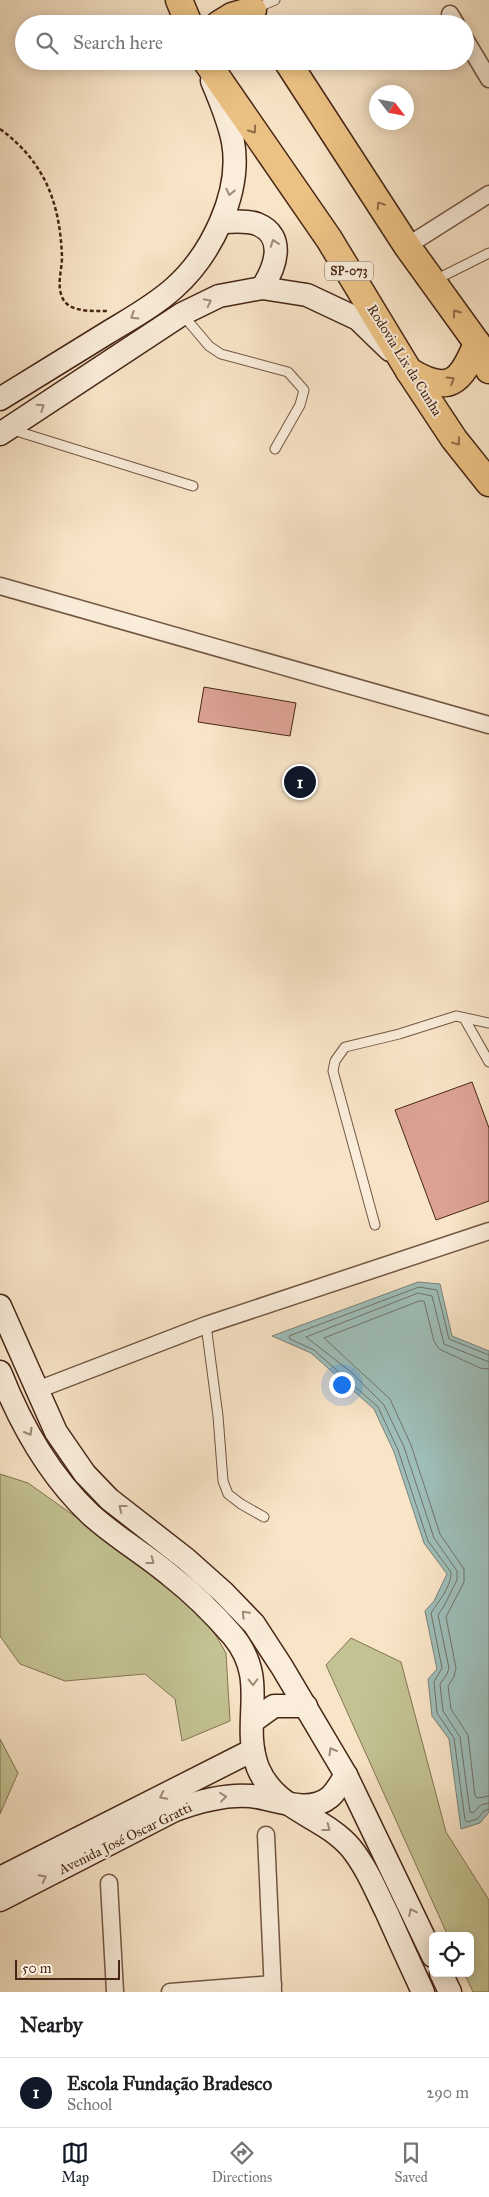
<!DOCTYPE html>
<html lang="en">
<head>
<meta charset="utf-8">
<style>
	:root { --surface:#fff; --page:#f6f6f6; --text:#202124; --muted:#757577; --line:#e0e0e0; --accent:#111827 }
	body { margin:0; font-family:"IM FELL Great Primer",serif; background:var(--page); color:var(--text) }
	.controls { position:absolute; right:15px; bottom:15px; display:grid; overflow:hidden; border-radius:8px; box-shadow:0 2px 12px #0003 }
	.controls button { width:45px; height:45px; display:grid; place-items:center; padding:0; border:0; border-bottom:1px solid var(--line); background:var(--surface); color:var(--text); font:25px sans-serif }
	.compass { position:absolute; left:369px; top:85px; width:45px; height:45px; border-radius:50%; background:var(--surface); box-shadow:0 2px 12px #0003; rotate:122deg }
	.scale { position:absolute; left:15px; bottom:12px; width:105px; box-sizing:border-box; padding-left:5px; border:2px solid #472616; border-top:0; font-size:14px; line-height:18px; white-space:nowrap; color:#472616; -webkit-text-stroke:4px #faeddb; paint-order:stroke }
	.you { position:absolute; left:341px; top:1384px; width:18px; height:18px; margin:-12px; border:4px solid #fff; border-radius:50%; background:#1a73e8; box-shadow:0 0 0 8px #1a73e833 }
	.badge { display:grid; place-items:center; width:32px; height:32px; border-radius:50%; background:var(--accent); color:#fff; font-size:16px; font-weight:700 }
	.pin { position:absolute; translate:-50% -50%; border:2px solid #fff; box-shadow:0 1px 5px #0006 }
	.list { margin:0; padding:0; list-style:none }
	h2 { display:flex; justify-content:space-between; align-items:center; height:65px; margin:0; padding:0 20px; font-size:21px }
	h2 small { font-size:16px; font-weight:400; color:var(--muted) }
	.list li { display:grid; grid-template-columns:32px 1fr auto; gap:15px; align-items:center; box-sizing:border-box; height:70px; padding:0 20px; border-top:1px solid var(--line) }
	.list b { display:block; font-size:19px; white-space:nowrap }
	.list p { margin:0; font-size:16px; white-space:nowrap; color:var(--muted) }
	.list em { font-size:16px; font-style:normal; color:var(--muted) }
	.icon { flex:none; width:28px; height:28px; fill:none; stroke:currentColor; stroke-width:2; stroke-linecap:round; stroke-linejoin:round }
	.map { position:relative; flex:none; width:489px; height:1992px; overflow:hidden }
	.search { position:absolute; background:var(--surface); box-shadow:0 2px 12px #0003; left:15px; right:15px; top:15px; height:55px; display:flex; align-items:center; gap:12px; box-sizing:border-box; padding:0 18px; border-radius:28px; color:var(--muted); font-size:19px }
	.sheet { height:135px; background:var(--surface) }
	nav { display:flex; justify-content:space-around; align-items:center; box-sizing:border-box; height:70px; border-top:1px solid var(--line); background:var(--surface); font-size:14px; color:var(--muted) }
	nav a { display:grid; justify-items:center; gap:2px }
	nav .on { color:var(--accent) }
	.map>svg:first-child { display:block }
	.green { fill:#c3c292; stroke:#857454 }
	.water { fill:#9ebeb9; stroke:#7b8178 }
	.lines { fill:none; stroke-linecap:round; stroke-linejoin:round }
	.shore { stroke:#727268; stroke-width:1 }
	.building { fill:#dba294; stroke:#472616 }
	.lane-casing { stroke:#735642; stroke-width:11 }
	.street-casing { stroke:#735642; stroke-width:19 }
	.secondary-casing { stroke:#472616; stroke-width:25 }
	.primary-casing { stroke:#472616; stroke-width:29 }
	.path { stroke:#472616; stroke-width:2.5; stroke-dasharray:4 2.5; stroke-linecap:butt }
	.lane { stroke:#faeddb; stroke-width:9 }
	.street { stroke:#faeddb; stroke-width:16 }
	.secondary { stroke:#faeddb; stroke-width:22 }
	.primary { stroke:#ecc284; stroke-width:26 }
	.oneway { stroke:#916c48 }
	.oneway2 { stroke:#a08a78 }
	.labels { text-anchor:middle; stroke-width:4; stroke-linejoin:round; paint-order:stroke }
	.shield { fill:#faeddb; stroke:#7d6251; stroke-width:1 }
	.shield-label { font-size:12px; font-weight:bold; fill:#472616 }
	.street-label { font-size:14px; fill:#472616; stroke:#faeddb }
</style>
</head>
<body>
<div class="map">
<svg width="489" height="1992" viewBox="0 0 489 1992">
	<rect width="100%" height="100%" fill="#f8e4c7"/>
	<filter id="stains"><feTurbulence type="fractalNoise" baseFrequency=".004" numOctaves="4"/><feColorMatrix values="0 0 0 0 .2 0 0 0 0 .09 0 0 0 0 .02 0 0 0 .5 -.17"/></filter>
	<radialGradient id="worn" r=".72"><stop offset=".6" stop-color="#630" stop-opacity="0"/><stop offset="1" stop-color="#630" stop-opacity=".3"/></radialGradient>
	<g class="green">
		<path d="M 0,1474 L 28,1483 L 197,1603 L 226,1653 L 230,1721 L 182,1741 L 175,1699 L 145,1674 L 65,1681 L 20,1664 L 0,1636 Z"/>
		<path d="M 351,1638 L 401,1662 L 446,1832 L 489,1900 L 489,1992 L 473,1992 L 464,1973 L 470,1973 L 470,1936 L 448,1936 L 326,1665 Z"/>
		<path d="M 0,1739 L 18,1773 L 0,1814 Z"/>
	</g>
	<path class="water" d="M 418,1282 L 440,1284 L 452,1336 L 489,1351 L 489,1812 L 480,1823 L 461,1829 L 449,1739 L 432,1716 L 428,1679 L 437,1669 L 425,1611 L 434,1601 L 447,1574 L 424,1543 L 394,1452 L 374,1409 L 311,1353 L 272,1336 Z"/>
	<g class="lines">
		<g class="shore">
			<path d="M 489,1355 L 449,1339 L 437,1290 L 419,1287 L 289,1336 L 290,1339 L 314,1350 L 378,1407 L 398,1450 L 428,1541 L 451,1572 C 452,1586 438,1602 431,1613 L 442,1668 L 434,1682 L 437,1713 L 454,1738 L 465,1820 L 467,1822 L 477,1819 L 484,1811 L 489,1809"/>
			<path d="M 489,1362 L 444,1344 L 432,1296 L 418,1293 L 306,1337 L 351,1372 L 384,1405 L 404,1447 L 434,1538 L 457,1571 L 457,1580 L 444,1606 L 438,1615 L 449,1668 L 447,1674 L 440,1684 L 443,1711 L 460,1737 L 470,1812 L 473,1813 L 481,1805 L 489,1803"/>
			<path d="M 489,1369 L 480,1368 L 439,1349 L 434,1341 L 424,1301 L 419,1301 L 324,1338 L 390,1399 L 411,1445 L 440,1534 L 464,1569 L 464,1582 L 446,1617 L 456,1668 L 454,1677 L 448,1686 L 451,1709 L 468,1735 L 475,1796 L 478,1798 L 489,1796"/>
		</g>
	</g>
	<g class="building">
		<path d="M 204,687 L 296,703 L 290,736 L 198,722 Z"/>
		<path d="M 472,1082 L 489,1128 L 489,1201 L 436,1220 L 395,1110 Z"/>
	</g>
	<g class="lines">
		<defs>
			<g id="lane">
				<path d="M 254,9 L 275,0"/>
				<path d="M 435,280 L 489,253"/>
				<path d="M 182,314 L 209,346 L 221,354 L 288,372 L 304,390 L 300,405 L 275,449"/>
				<path d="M 13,430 L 193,486"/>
				<path d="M 464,1018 L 489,1062"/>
				<path d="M 375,1225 L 333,1071 L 335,1061 L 345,1047 L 399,1034 L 456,1016 L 489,1023"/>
				<path d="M 206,1325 L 218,1416 L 223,1481 L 228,1494 L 241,1504 L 264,1517"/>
			</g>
			<g id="street">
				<path d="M 450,14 L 456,24"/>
				<path d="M 465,39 L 489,79"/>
				<path d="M 407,246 L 489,194"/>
				<path d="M 0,586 L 489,725"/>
				<path d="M 37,1390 L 206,1325 L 489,1231"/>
				<path d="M 266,1835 L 273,1992"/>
				<path d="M 109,1883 L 115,1992"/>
				<path d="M 170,1992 L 273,1984"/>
			</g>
			<g id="secondary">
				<path d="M 222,222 C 233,222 246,220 257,224 C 287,236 275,268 262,288"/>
				<path d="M 0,399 C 36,377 71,355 107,333 C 130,319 154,306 174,288 C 211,255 242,193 233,142 C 229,121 220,100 212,81"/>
				<path d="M 0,434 L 182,314 L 219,296 L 262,288 L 307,295 L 358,319 L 390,350"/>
				<path d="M 0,1306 L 56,1432 L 85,1474 L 109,1499 L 186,1559 L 223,1592 L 254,1624 L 282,1667 L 346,1775 L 433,1956"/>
				<path d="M 0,1372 C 20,1423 50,1476 90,1514 C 115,1537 145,1554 171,1576 C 194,1594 214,1614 233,1636 C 270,1681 240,1721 258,1768 C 276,1811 323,1815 351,1848 C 367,1868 376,1891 387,1913 C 399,1940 411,1966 423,1992"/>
				<path d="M 253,1721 L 274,1706 L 306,1706"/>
				<path d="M 0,1878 L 253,1750"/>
				<path d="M 0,1900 L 175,1810 C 199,1801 225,1794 251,1796 C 275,1799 309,1815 330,1797 C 336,1792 341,1782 346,1775"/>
				<path d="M 441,1973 L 450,1992"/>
			</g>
			<g id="primary">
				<path d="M 179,0 L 189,24"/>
				<path d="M 219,24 L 232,16 L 253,10"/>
				<path d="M 206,61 L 329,239 L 409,371 L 454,439 L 489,483"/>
				<path d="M 287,61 L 407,246 L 477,343 L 489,370"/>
				<path d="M 409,371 C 449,395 461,383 477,343"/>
			</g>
		</defs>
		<use href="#lane" class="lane-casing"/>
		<use href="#street" class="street-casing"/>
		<use href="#secondary" class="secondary-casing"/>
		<use href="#primary" class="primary-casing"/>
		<path class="path" d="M 0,129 C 45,162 60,203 62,257 C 62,271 56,285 63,299 C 70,313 96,311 109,311"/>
		<use href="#lane" class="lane"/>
		<use href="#street" class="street"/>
		<use href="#secondary" class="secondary"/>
		<use href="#primary" class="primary"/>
	</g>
	<defs><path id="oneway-chevron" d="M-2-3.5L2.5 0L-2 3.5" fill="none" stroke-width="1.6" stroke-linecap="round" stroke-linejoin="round" transform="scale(1.25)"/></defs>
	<g class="oneway">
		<use href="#oneway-chevron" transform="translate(253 130) rotate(55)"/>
		<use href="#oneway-chevron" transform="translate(380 205) rotate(-123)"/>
		<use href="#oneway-chevron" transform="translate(456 313) rotate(-126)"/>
		<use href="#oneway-chevron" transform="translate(451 380) rotate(-32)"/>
		<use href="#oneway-chevron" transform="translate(457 442) rotate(53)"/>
	</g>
	<g class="oneway2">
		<use href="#oneway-chevron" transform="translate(230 192) rotate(102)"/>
		<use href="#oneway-chevron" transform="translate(274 243) rotate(-110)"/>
		<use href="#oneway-chevron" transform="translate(208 302) rotate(-26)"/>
		<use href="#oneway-chevron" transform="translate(134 316) rotate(148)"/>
		<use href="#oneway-chevron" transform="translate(41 407) rotate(-33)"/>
		<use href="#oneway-chevron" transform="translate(29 1432) rotate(60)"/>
		<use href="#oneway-chevron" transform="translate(122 1508) rotate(-142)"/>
		<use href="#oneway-chevron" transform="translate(151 1561) rotate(37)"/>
		<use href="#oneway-chevron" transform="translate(245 1614) rotate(-134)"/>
		<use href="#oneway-chevron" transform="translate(253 1682) rotate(89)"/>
		<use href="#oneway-chevron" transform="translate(332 1751) rotate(-120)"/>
		<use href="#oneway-chevron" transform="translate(163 1796) rotate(153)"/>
		<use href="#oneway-chevron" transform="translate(223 1797) rotate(-7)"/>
		<use href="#oneway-chevron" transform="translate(327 1828) rotate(37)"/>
		<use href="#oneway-chevron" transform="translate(43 1878) rotate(-27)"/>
		<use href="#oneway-chevron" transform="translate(412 1912) rotate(-116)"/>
	</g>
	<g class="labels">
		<rect class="shield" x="325" y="261.5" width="48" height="19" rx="4"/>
		<g class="shield-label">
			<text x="349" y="275">SP-073</text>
		</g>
		<g class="street-label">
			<text transform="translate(405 360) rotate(58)" y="5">Rodovia Lix da Cunha</text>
			<text transform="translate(125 1838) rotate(-26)" y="5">Avenida José Oscar Gratti</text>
		</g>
	</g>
	<rect width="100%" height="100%" filter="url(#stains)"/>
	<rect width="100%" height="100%" fill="url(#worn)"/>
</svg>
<div class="controls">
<button><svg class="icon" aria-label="locate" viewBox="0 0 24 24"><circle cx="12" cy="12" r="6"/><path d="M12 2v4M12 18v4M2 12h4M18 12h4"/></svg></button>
</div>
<svg class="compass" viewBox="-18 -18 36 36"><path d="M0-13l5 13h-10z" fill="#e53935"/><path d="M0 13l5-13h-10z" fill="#757577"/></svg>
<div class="scale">50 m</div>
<div class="you"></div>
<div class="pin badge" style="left:300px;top:782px">1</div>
<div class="search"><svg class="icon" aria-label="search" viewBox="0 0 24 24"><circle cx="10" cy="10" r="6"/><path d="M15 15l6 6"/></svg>Search here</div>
</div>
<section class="sheet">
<h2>Nearby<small></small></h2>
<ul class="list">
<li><span class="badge">1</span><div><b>Escola Fundação Bradesco</b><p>School</p></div><em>290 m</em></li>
</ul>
</section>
<nav>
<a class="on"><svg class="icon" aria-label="map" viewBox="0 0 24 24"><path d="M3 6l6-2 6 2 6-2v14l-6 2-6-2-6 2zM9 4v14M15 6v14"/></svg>Map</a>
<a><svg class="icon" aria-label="directions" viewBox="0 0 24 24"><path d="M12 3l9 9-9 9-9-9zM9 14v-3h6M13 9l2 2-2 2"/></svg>Directions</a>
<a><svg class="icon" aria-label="saved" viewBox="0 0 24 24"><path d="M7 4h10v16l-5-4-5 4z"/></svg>Saved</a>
</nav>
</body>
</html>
